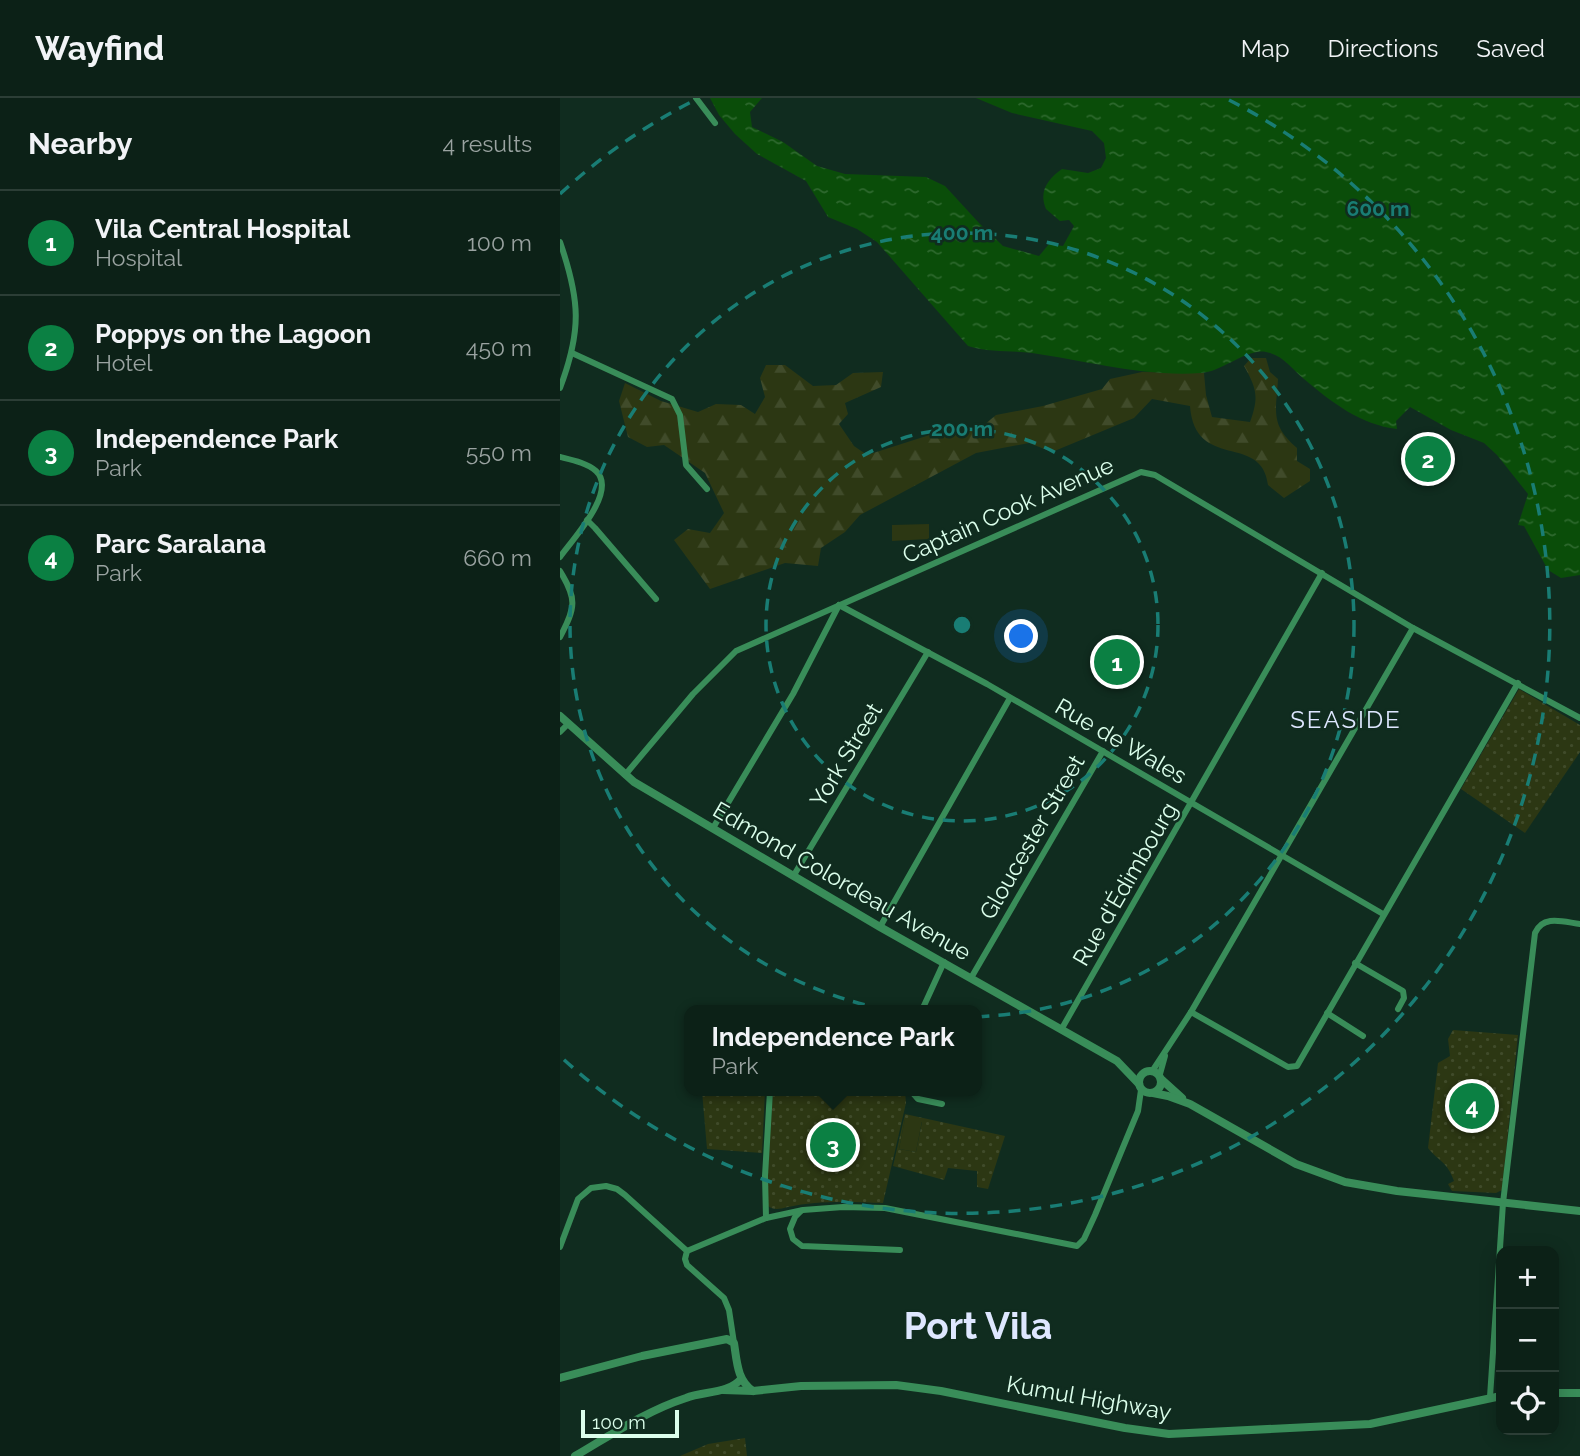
<!DOCTYPE html>
<html lang="en">
<head>
<meta charset="utf-8">
<style>
	:root { --surface:#0c2117; --page:#1a2e24; --text:#f1f3f6; --muted:#9aa3a1; --line:#2c3e36; --accent:#0b8043 }
	body { margin:0; font-family:Raleway,sans-serif; background:var(--page); color:var(--text) }
	.controls { position:absolute; right:21px; bottom:21px; display:grid; overflow:hidden; border-radius:14px; box-shadow:0 4px 18px #0003 }
	.controls button { width:63px; height:63px; display:grid; place-items:center; padding:0; border:0; border-bottom:2px solid var(--line); background:var(--surface); color:var(--text); font:35px sans-serif }
	.scale { position:absolute; left:21px; bottom:18px; width:98px; box-sizing:border-box; padding-left:7px; border:4px solid #dcffec; border-top:0; font-size:19px; line-height:24px; white-space:nowrap; color:#dcffec; -webkit-text-stroke:5px #102c1f; paint-order:stroke }
	.you { position:absolute; left:462px; top:539px; width:24px; height:24px; margin:-18px; border:5px solid #fff; border-radius:50%; background:#1a73e8; box-shadow:0 0 0 10px #1a73e833 }
	.badge { display:grid; place-items:center; width:46px; height:46px; border-radius:50%; background:var(--accent); color:#fff; font-size:23px; font-weight:700 }
	.pin { position:absolute; translate:-50% -50%; border:4px solid #fff; box-shadow:0 2px 7px #0006 }
	.popup { position:absolute; left:124px; top:907px; width:298px; height:91px; box-sizing:border-box; display:grid; place-content:center; border-radius:14px; background:var(--surface); filter:drop-shadow(0 2px 5px #0005); font-size:23px; white-space:nowrap; color:var(--muted) }
	.popup b { font-size:26px; color:var(--text) }
	.popup::after { content:''; position:absolute; left:50%; top:100%; margin-left:-14px; border:14px solid transparent; border-top-color:var(--surface) }
	.list { margin:0; padding:0; list-style:none }
	h2 { display:flex; justify-content:space-between; align-items:center; height:91px; margin:0; padding:0 28px; font-size:30px }
	h2 small { font-size:23px; font-weight:400; color:var(--muted) }
	.list li { display:grid; grid-template-columns:46px 1fr auto; gap:21px; align-items:center; box-sizing:border-box; height:105px; padding:0 28px; border-top:2px solid var(--line) }
	.list b { display:block; font-size:26px; white-space:nowrap }
	.list p { margin:0; font-size:23px; white-space:nowrap; color:var(--muted) }
	.list em { font-size:23px; font-style:normal; color:var(--muted) }
	.icon { flex:none; width:38px; height:38px; fill:none; stroke:currentColor; stroke-width:2; stroke-linecap:round; stroke-linejoin:round }
	.map { position:relative; flex:none; width:1020px; height:1358px; overflow:hidden }
	header { display:flex; align-items:center; gap:42px; box-sizing:border-box; height:98px; padding:0 35px; background:var(--surface); border-bottom:2px solid var(--line) }
	header strong { font-size:33px }
	nav { display:flex; gap:38px; margin-inline-start:auto; font-size:24px }
	main { display:flex }
	aside { flex:1; background:var(--surface) }
	.map>svg:first-child { display:block }
	.green { fill:#2c3713 }
	.forest { fill:url(#forest-firs) }
	.park { fill:url(#park-dots); fill-rule:evenodd }
	.water { fill:url(#water-ripples) }
	.lines { fill:none; stroke-linecap:round; stroke-linejoin:round }
	.minor { stroke:#398d59; stroke-width:6 }
	.tertiary { stroke:#398d59; stroke-width:8 }
	.ring { fill:none; stroke:#197d74; stroke-width:3.5; stroke-dasharray:12 9 }
	.labels { text-anchor:middle; stroke-width:5; stroke-linejoin:round; paint-order:stroke }
	.street-label { font-size:23px; fill:#dcffec; stroke:#102c1f }
	.neighbourhood-label { font-size:24px; letter-spacing:2px; fill:#dee7ff; stroke:#102c1f }
	.town-label { font-size:37px; font-weight:bold; fill:#dee7ff; stroke:#102c1f }
	.centre { fill:#197d74; stroke:#102c1f; stroke-width:3.5 }
	.ring-label { font-size:21px; text-anchor:middle; font-weight:bold; fill:#197d74; stroke:#102c1f; stroke-width:5; stroke-linejoin:round; paint-order:stroke }
</style>
</head>
<body>
<header>
<strong>Wayfind</strong>
<nav><a>Map</a><a>Directions</a><a>Saved</a></nav>
</header>
<main>
<aside>
<h2>Nearby<small>4 results</small></h2>
<ul class="list">
<li><span class="badge">1</span><div><b>Vila Central Hospital</b><p>Hospital</p></div><em>100 m</em></li>
<li><span class="badge">2</span><div><b>Poppys on the Lagoon</b><p>Hotel</p></div><em>450 m</em></li>
<li><span class="badge">3</span><div><b>Independence Park</b><p>Park</p></div><em>550 m</em></li>
<li><span class="badge">4</span><div><b>Parc Saralana</b><p>Park</p></div><em>660 m</em></li>
</ul>
</aside>
<div class="map">
<svg width="1020" height="1358" viewBox="0 0 1020 1358">
	<defs>
		<pattern id="forest-firs" width="22" height="20" patternUnits="userSpaceOnUse" patternTransform="scale(1.75)"><rect width="22" height="20" fill="#2c3713"/><path d="M5 1l3.5 6h-7zM16 11l3.5 6h-7z" fill="#404b2a"/></pattern>
		<pattern id="park-dots" width="8" height="8" patternUnits="userSpaceOnUse" patternTransform="scale(1.75)"><rect width="8" height="8" fill="#2c3713"/><path d="M2 2h.1M6 6h.1" fill="none" stroke="#404b2a" stroke-width="1.8" stroke-linecap="round"/></pattern>
		<pattern id="water-ripples" width="26" height="14" patternUnits="userSpaceOnUse" patternTransform="scale(1.75)"><rect width="26" height="14" fill="#0a4d09"/><path d="M2 4q2-2 4 0t4 0M15 11q2-2 4 0t4 0" fill="none" stroke="#2d682d"/></pattern>
	</defs>
	<rect width="100%" height="100%" fill="#102c1f"/>
	<g class="green">
		<path d="M 369,426 L 369,441 L 332,443 L 332,427 Z"/>
		<path d="M 345,1020 L 362,1023 L 356,1054 L 339,1051 Z"/>
	</g>
	<path class="forest" d="M 691,260 L 706,260 L 710,274 L 718,281 C 716,314 710,327 737,350 L 737,363 L 750,371 L 750,383 L 724,400 L 708,387 C 702,334 635,374 630,308 L 592,301 L 574,320 L 492,354 L 469,345 L 416,355 L 300,417 L 285,434 L 261,450 L 258,468 L 225,465 L 150,491 L 114,442 L 128,431 L 150,435 L 164,415 L 145,375 L 104,347 L 87,349 L 68,339 L 59,303 L 65,285 L 101,303 L 138,314 L 156,306 L 181,307 L 195,316 L 205,299 L 200,280 L 206,267 L 225,267 L 253,288 L 276,287 L 293,275 L 323,274 L 321,289 L 285,305 L 288,316 L 279,326 L 294,348 L 307,357 L 382,333 L 419,331 L 436,317 L 483,308 L 542,291 L 550,281 L 582,274 L 644,275 L 646,297 L 652,319 L 690,324 C 699,299 697,291 684,268 Z"/>
	<g class="park">
		<path d="M 959,591 L 1020,627 L 1020,654 L 965,735 L 901,691 Z"/>
		<path d="M 893,932 L 958,937 L 942,1092 L 936,1095 L 892,1093 L 888,1086 L 894,1083 C 887,1063 879,1064 868,1050 L 878,965 L 890,958 L 888,941 Z"/>
		<path d="M 142,993 L 205,993 L 202,1055 L 147,1051 Z"/>
		<path d="M 213,993 L 345,993 L 346,1005 L 323,1105 C 291,1104 259,1102 228,1109 C 219,1111 214,1113 207,1107 L 207,1079 Z"/>
		<path d="M 345,1016 L 445,1038 L 428,1091 L 417,1089 L 417,1073 L 388,1070 L 384,1082 L 333,1068 ZM 345,1021 L 362,1024 L 356,1054 L 339,1051 Z"/>
		<path d="M 185,1340 L 187,1358 L 120,1358 L 148,1346 Z"/>
	</g>
	<path class="water" d="M 150,0 L 202,0 L 190,14 L 192,29 L 223,44 L 257,68 L 285,76 L 366,79 L 385,88 L 419,125 L 443,148 L 479,158 L 489,146 L 503,148 L 514,128 L 509,122 L 500,123 L 486,111 C 478,93 489,80 502,71 L 528,75 L 541,70 L 546,60 L 544,45 L 532,33 L 452,15 L 416,0 L 1020,0 L 1020,477 L 1001,480 L 988,472 L 964,428 L 958,427 L 968,396 L 937,357 L 924,345 L 891,332 L 850,309 L 836,323 L 837,331 C 801,327 771,304 744,281 C 732,271 723,257 706,254 C 687,250 662,274 641,275 C 583,279 528,263 472,255 C 450,252 430,255 408,248 L 317,144 L 297,131 L 268,119 L 246,83 L 197,56 L 175,36 L 159,17 Z"/>
	<g class="lines">
		<g class="minor">
			<path d="M 136,0 L 155,25"/>
			<path d="M 0,144 C 20,202 22,232 0,290"/>
			<path d="M 12,255 L 112,301 L 120,317 L 126,367 L 147,391"/>
			<path d="M 0,359 C 12,362 27,365 36,373 C 58,393 13,441 0,459"/>
			<path d="M 27,422 L 35,430 L 96,501"/>
			<path d="M 0,473 C 17,501 16,509 0,539"/>
			<path d="M 279,507 L 427,586 L 823,816"/>
			<path d="M 0,634 L 8,626"/>
			<path d="M 65,677 L 133,596 L 176,553 L 581,374 L 595,377 L 853,530 L 1020,620"/>
			<path d="M 153,730 L 233,596 L 279,507"/>
			<path d="M 234,777 L 368,554"/>
			<path d="M 320,829 L 450,600"/>
			<path d="M 795,865 L 843,893 L 844,900 L 838,911"/>
			<path d="M 411,880 L 543,653"/>
			<path d="M 362,912 L 384,864"/>
			<path d="M 631,914 L 728,969 L 737,968 L 958,585"/>
			<path d="M 767,915 L 803,938"/>
			<path d="M 501,932 L 762,475"/>
			<path d="M 593,972 L 631,914 L 853,530"/>
			<path d="M 600,976 L 605,958"/>
			<path d="M 351,993 L 358,1001 L 382,1006"/>
			<path d="M 241,1113 L 235,1119 L 230,1131 L 233,1141 L 242,1148 L 340,1152"/>
			<path d="M 206,1120 L 205,1078 L 210,993"/>
			<path d="M 0,1149 L 18,1101 L 31,1090 L 46,1088 L 57,1091 L 65,1097 L 127,1153 L 125,1161 L 127,1167 L 164,1200 L 169,1212 L 174,1245"/>
			<path d="M 127,1153 L 206,1120 L 243,1112 L 283,1109 L 325,1110 L 517,1148 L 524,1141 L 535,1117 L 578,1013 L 581,992"/>
			<path d="M 930,1299 L 943,1105 L 975,835 C 983,816 1004,824 1020,826"/>
		</g>
		<g class="tertiary">
			<path d="M 0,618 L 74,684 L 320,829 L 557,963 L 579,986"/>
			<circle cx="590" cy="984" r="11"/>
			<path d="M 601,981 L 622,1000"/>
			<path d="M 593,995 L 608,998 L 630,1006 L 736,1066 L 785,1084 L 837,1093 L 1020,1113"/>
			<path d="M 0,1280 L 82,1258 L 167,1241 L 174,1245 C 177,1264 177,1282 193,1293"/>
			<path d="M 163,1292 L 193,1293 L 241,1288 L 336,1287 L 381,1293 L 565,1330 L 609,1336 L 810,1326 L 941,1298"/>
			<path d="M 994,1295 L 1020,1295"/>
			<path d="M 15,1358 C 51,1337 86,1313 126,1300 C 144,1293 168,1296 181,1281"/>
		</g>
	</g>
	<g class="ring">
		<circle cx="402" cy="527" r="196"/>
		<circle cx="402" cy="527" r="392"/>
		<path d="M0 96A589 589 0 0 1 135 2M669 2A589 589 0 1 1 0 958"/>
	</g>
	<g class="labels">
		<g class="street-label">
			<text transform="translate(448 412) rotate(-24)" y="8">Captain Cook Avenue</text>
			<text transform="translate(561 643) rotate(30)" y="8">Rue de Wales</text>
			<text transform="translate(286 657) rotate(-59)" y="8">York Street</text>
			<text transform="translate(472 739) rotate(-60)" y="8">Gloucester Street</text>
			<text transform="translate(282 783) rotate(30)" y="8">Edmond Colordeau Avenue</text>
			<text transform="translate(565 786) rotate(-60)" y="8">Rue d'Édimbourg</text>
			<text transform="translate(529 1300) rotate(10)" y="8">Kumul Highway</text>
		</g>
		<g class="neighbourhood-label">
			<text x="786" y="630">SEASIDE</text>
		</g>
		<g class="town-label">
			<text x="418" y="1241">Port Vila</text>
		</g>
	</g>
	<circle cx="402" cy="527" r="10" class="centre"/>
	<g class="ring-label">
		<text x="818" y="118">600 m</text>
		<text x="402" y="142">400 m</text>
		<text x="402" y="338">200 m</text>
	</g>
</svg>
<div class="controls">
<button>+</button>
<button>−</button>
<button><svg class="icon" aria-label="locate" viewBox="0 0 24 24"><circle cx="12" cy="12" r="6"/><path d="M12 2v4M12 18v4M2 12h4M18 12h4"/></svg></button>
</div>
<div class="scale">100 m</div>
<div class="you"></div>
<div class="pin badge" style="left:557px;top:564px">1</div>
<div class="pin badge" style="left:868px;top:361px">2</div>
<div class="pin badge" style="left:273px;top:1047px">3</div>
<div class="popup"><b>Independence Park</b>Park</div>
<div class="pin badge" style="left:912px;top:1008px">4</div>
</div>
</main>
</body>
</html>
